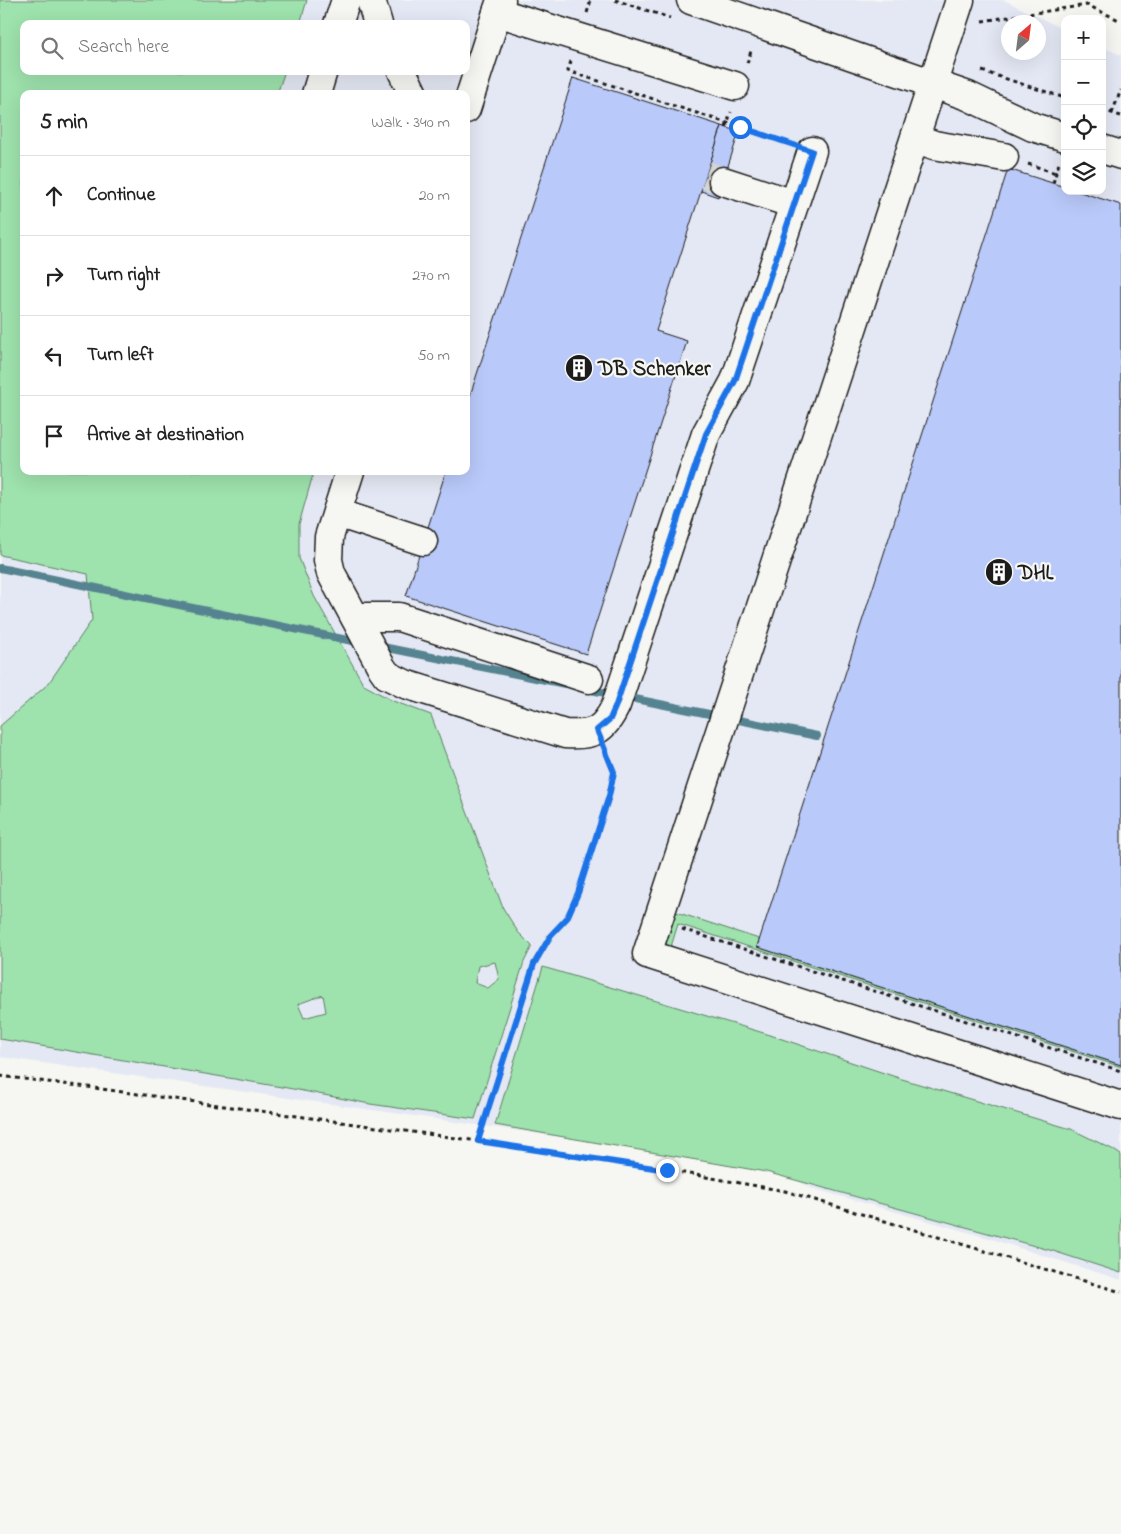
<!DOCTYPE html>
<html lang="en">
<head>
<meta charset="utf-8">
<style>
	:root { --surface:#fff; --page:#f2f2f2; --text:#222; --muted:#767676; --line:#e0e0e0 }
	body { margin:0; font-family:"Indie Flower",sans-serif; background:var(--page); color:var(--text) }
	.controls { position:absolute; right:15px; top:15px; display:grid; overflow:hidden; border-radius:10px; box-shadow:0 5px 20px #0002 }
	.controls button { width:45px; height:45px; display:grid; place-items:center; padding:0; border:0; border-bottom:1px solid var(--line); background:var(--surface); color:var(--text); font:25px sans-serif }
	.compass { position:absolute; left:1001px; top:15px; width:45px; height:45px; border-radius:50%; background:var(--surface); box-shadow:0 5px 20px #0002; rotate:28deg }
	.stop { position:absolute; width:15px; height:15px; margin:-11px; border:4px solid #1a73e8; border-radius:50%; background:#fff }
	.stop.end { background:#1a73e8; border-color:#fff; box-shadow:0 1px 5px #0008 }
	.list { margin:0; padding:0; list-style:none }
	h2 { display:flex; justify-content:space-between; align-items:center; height:65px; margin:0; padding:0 20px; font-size:21px }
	h2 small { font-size:16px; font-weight:400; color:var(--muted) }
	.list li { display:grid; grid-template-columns:32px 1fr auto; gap:15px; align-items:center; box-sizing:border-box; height:80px; padding:0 20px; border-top:1px solid var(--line) }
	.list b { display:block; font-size:19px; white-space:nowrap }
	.list em { font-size:16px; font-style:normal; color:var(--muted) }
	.icon { flex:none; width:28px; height:28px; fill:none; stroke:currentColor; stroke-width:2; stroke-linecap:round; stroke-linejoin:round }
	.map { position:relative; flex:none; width:1121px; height:1534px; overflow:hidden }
	.search { position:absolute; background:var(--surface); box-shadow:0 5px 20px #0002; left:20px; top:20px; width:450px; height:55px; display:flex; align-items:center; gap:12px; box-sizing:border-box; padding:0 18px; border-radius:10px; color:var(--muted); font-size:19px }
	.panel { position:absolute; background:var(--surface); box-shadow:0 5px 20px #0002; left:20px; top:90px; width:450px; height:385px; border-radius:10px }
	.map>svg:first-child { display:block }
	.built { fill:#e4e8f4; fill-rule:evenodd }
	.green { fill:#9ee2ad; stroke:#5d7f64; fill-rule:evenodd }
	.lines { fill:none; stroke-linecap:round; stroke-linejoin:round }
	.stream { stroke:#568390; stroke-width:8 }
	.building { fill:#b9c9f9; stroke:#1c1c1c }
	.minor-tunnel { stroke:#d5d5d2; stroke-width:28; stroke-dasharray:28 14; stroke-linecap:butt }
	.minor-casing { stroke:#1c1c1c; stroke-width:31 }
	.path { stroke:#1c1c1c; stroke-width:3; stroke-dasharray:4 4; stroke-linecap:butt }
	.minor { stroke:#f6f6f2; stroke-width:28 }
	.route { stroke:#1a73e8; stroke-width:6 }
	.labels { text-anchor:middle; stroke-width:4.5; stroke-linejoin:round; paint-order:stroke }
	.poi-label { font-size:21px; font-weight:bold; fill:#1c1c1c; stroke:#f6f6f2; text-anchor:start }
</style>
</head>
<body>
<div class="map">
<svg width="1121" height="1534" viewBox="0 0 1121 1534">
	<rect width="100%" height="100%" fill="#f6f6f2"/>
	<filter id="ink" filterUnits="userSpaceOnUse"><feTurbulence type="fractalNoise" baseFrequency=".02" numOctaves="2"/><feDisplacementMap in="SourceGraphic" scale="10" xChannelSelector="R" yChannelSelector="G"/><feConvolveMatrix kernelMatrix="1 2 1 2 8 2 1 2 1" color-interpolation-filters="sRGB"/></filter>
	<g filter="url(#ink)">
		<path class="built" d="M 0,0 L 1004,0 L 1065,30 L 1065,191 L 1102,191 L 1102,47 L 1121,55 L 1121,1280 L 985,1237 L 811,1188 L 772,1167 L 0,1057 ZM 1008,22 L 1038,22 L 1038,52 L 1008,52 ZM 24,24 L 466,24 L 466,71 L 24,71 ZM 24,94 L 466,94 L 466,471 L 24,471 Z"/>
		<g class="green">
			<path d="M 0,0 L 307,0 L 300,24 L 24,24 L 24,71 L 285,71 L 277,94 L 24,94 L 24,471 L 314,471 L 299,524 L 299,558 L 314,596 L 364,685 L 393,701 L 431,715 L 503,908 L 518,932 L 532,946 L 524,962 L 475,1119 L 370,1104 L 293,1089 L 0,1039 L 0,726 L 48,684 L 92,620 L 88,574 L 0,555 ZM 495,962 L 499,979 L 488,988 L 475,983 L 478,966 ZM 323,995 L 326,1012 L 304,1018 L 298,1004 Z"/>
			<path d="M 676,912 L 759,939 L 757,947 L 1121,1065 L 1121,1067 L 678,924 L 670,950 L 666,946 L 666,942 Z"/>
			<path d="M 543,967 L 767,1034 L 902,1079 L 1071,1129 L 1112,1149 L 1121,1155 L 1121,1273 L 1053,1251 L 766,1172 L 495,1125 Z"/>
		</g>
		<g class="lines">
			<g class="stream">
				<path d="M 0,568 L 362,643"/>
				<path d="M 378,646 L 565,684"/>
				<path d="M 586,689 L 817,736"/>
			</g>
		</g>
		<g class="building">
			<path d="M 573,78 L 722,126 L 656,331 L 687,341 L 586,654 L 406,596 L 446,471 L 466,471 L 466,408 Z"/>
			<path d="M 722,126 L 739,132 L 718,197 L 701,191 Z"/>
			<path d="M 1008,169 L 1065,187 L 1065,191 L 1077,191 L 1121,205 L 1121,1065 L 757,947 Z"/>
		</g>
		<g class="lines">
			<path class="minor-tunnel" d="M 706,175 L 723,181"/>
			<defs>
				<g id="minor">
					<path d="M 371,0 L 378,24"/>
					<path d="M 691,0 L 968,96 L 1033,127 L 1065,137"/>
					<path d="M 960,0 L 647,954 L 1121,1106"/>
					<path d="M 497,12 L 735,86"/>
					<path d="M 338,24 L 346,0"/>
					<path d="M 402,71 L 413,94"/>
					<path d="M 316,94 L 323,71"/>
					<path d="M 466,109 L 501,0"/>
					<path d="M 915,138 L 934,145 L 1004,157"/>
					<path d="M 1102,149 L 1121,155"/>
					<path d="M 723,181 L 794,204"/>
					<path d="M 350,471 L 329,537 L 328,560 L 331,573 L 382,668 L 387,675 L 405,684 L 565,734 C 593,736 604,731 616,705 L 706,434 L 735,381 L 812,151"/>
					<path d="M 337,513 L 423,541"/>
					<path d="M 355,617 L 399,617 L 589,679"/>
				</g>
			</defs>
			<use href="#minor" class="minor-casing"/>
			<g class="path">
				<path d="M 615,0 L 670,18"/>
				<path d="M 587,13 L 591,0"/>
				<path d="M 982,21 L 1087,5 L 1121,21"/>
				<path d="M 571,61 L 568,71 L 788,143"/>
				<path d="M 747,63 L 752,48"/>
				<path d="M 982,71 L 1065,98"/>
				<path d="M 1102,110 L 1121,116"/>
				<path d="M 1112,113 L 1121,90"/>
				<path d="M 726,128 L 731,112"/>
				<path d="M 1028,164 L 1056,173"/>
				<path d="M 1053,183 L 1059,163"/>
				<path d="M 682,929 L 1121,1071"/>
				<path d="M 0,1076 L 87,1087 L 478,1141 L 667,1170 L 785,1191 L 1121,1292"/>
				<path d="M 478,1141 L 534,964 L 551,935 L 567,918 L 578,893 L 609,796 L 614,772 L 606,753"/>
			</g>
			<use href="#minor" class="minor"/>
		</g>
	</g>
	<g class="lines" filter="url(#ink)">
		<path class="route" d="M 667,1170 L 478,1141 L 534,964 L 551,935 L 567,918 L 578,893 L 609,796 L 614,772 L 597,730 L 610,719 L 616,705 L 706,434 L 735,381 L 812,151 L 740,127"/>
	</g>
	<defs>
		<symbol id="building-disc" viewBox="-11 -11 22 22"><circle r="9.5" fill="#1c1c1c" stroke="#f6f6f2"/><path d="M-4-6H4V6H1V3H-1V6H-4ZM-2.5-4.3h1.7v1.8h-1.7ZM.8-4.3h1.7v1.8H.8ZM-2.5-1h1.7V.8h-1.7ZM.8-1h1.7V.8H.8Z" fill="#fff"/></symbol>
	</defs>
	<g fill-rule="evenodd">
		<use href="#building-disc" x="563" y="352" width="32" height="32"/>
		<use href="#building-disc" x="983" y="556" width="32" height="32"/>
	</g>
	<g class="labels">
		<g class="poi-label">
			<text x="598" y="375">DB Schenker</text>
			<text x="1018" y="579">DHL</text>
		</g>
	</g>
</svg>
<div class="controls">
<button>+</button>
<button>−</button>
<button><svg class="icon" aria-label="locate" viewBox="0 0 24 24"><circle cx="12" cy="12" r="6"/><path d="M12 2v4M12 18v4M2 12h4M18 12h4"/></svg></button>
<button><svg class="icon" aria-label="layers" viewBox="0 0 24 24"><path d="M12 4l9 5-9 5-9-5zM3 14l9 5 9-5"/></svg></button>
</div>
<svg class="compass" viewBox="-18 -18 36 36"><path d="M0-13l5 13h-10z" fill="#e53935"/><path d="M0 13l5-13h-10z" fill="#767676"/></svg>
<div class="stop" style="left:740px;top:127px"></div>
<div class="stop end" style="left:667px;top:1170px"></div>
<div class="search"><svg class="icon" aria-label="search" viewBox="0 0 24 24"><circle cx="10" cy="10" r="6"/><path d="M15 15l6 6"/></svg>Search here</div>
<section class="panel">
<h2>5 min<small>Walk · 340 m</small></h2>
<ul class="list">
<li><svg class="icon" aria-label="ahead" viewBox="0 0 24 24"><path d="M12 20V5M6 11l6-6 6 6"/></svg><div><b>Continue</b></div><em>20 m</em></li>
<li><svg class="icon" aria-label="right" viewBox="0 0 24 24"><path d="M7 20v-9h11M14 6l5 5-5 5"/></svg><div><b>Turn right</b></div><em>270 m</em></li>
<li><svg class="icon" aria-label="left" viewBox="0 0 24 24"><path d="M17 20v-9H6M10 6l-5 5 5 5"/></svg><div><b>Turn left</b></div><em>50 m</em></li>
<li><svg class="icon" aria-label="arrive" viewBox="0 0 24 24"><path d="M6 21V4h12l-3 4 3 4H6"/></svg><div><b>Arrive at destination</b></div></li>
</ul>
</section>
</div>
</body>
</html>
